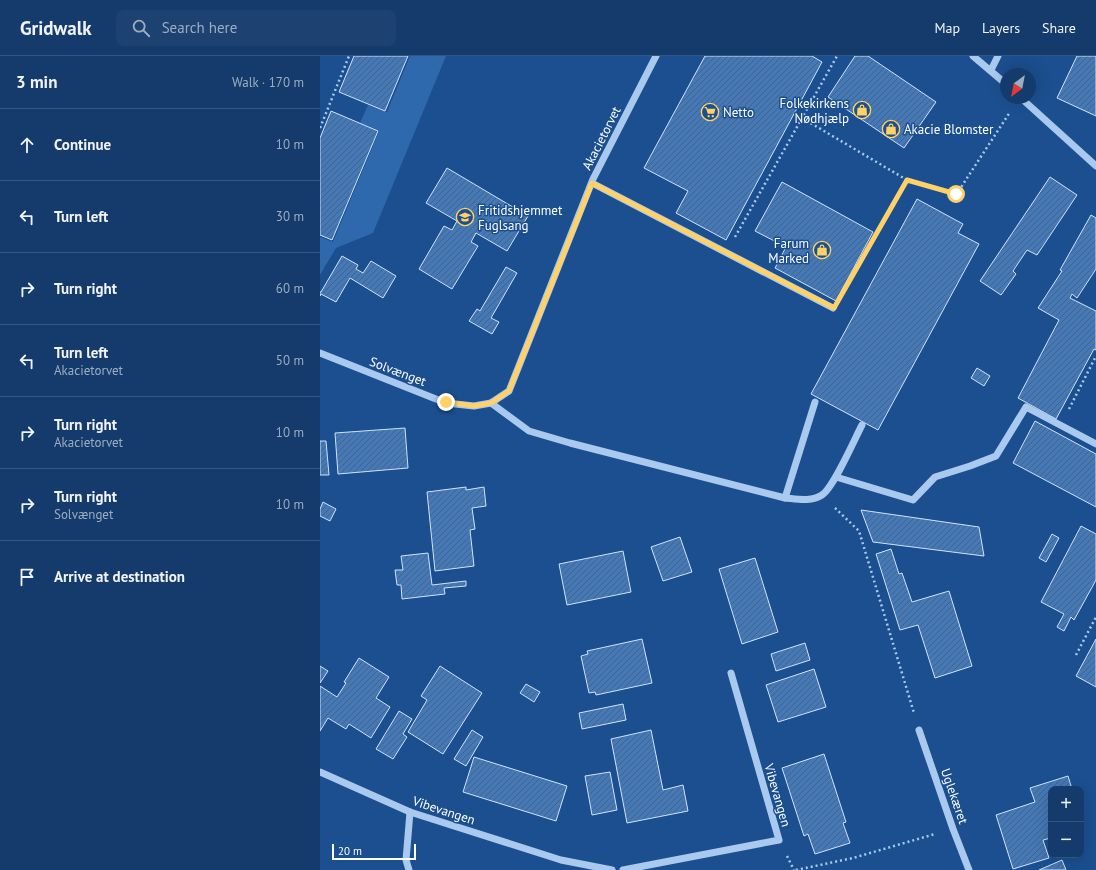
<!DOCTYPE html>
<html lang="en">
<head>
<meta charset="utf-8">
<style>
	:root { --surface:#143b6b; --page:#1d4271; --text:#f1f3f6; --muted:#9dadc1; --line:#33557e }
	body { margin:0; font-family:"PT Sans",sans-serif; background:var(--page); color:var(--text) }
	.controls { position:absolute; right:12px; bottom:12px; display:grid; overflow:hidden; border-radius:8px; box-shadow:0 4px 16px #0002 }
	.controls button { width:36px; height:36px; display:grid; place-items:center; padding:0; border:0; border-bottom:1px solid var(--line); background:var(--surface); color:var(--text); font:20px sans-serif }
	.compass { position:absolute; left:680px; top:12px; width:36px; height:36px; border-radius:50%; background:var(--surface); box-shadow:0 4px 16px #0002; rotate:212deg }
	.scale { position:absolute; left:12px; bottom:10px; width:84px; box-sizing:border-box; padding-left:4px; border:2px solid #fff; border-top:0; font-size:11px; line-height:14px; white-space:nowrap; color:#fff; -webkit-text-stroke:3px #1b4f8f; paint-order:stroke }
	.stop { position:absolute; width:12px; height:12px; margin:-9px; border:3px solid #ffd166; border-radius:50%; background:#fff }
	.stop.end { background:#ffd166; border-color:#fff; box-shadow:0 1px 4px #0008 }
	.list { margin:0; padding:0; list-style:none }
	h2 { display:flex; justify-content:space-between; align-items:center; height:52px; margin:0; padding:0 16px; font-size:17px }
	h2 small { font-size:13px; font-weight:400; color:var(--muted) }
	.list li { display:grid; grid-template-columns:26px 1fr auto; gap:12px; align-items:center; box-sizing:border-box; height:72px; padding:0 16px; border-top:1px solid var(--line) }
	.list b { display:block; font-size:15px; white-space:nowrap }
	.list p { margin:0; font-size:13px; white-space:nowrap; color:var(--muted) }
	.list em { font-size:13px; font-style:normal; color:var(--muted) }
	.icon { flex:none; width:22px; height:22px; fill:none; stroke:currentColor; stroke-width:2; stroke-linecap:round; stroke-linejoin:round }
	.map { position:relative; flex:none; width:776px; height:814px; overflow:hidden }
	header { display:flex; align-items:center; gap:24px; box-sizing:border-box; height:56px; padding:0 20px; background:var(--surface); border-bottom:1px solid var(--line) }
	header strong { font-size:19px }
	nav { display:flex; gap:22px; margin-inline-start:auto; font-size:14px }
	.search { width:280px; height:36px; background:var(--page); display:flex; align-items:center; gap:10px; box-sizing:border-box; padding:0 14px; border-radius:8px; color:var(--muted); font-size:15px }
	main { display:flex }
	aside { flex:1; background:var(--surface) }
	.map>svg:first-child { display:block }
	.grass { fill:#2e69ad }
	.building { fill:url(#building-hatch); stroke:#cfe3fa }
	.lines { fill:none; stroke-linecap:round; stroke-linejoin:round }
	.path { stroke:#a9c9ee; stroke-width:2.5; stroke-dasharray:2 3; stroke-linecap:butt }
	.minor { stroke:#a9c9ee; stroke-width:7 }
	.route { stroke:#ffd166; stroke-width:5 }
	.labels { text-anchor:middle; stroke-width:3; stroke-linejoin:round; paint-order:stroke }
	.poi-label { font-size:13px; fill:#fff; stroke:#1b4f8f; text-anchor:start }
	.street-label { font-size:13px; fill:#fff; stroke:#1b4f8f }
</style>
</head>
<body>
<header>
<strong>Gridwalk</strong>
<div class="search"><svg class="icon" aria-label="search" viewBox="0 0 24 24"><circle cx="10" cy="10" r="6"/><path d="M15 15l6 6"/></svg>Search here</div>
<nav><a>Map</a><a>Layers</a><a>Share</a></nav>
</header>
<main>
<aside>
<h2>3 min<small>Walk · 170 m</small></h2>
<ul class="list">
<li><svg class="icon" aria-label="ahead" viewBox="0 0 24 24"><path d="M12 20V5M6 11l6-6 6 6"/></svg><div><b>Continue</b></div><em>10 m</em></li>
<li><svg class="icon" aria-label="left" viewBox="0 0 24 24"><path d="M17 20v-9H6M10 6l-5 5 5 5"/></svg><div><b>Turn left</b></div><em>30 m</em></li>
<li><svg class="icon" aria-label="right" viewBox="0 0 24 24"><path d="M7 20v-9h11M14 6l5 5-5 5"/></svg><div><b>Turn right</b></div><em>60 m</em></li>
<li><svg class="icon" aria-label="left" viewBox="0 0 24 24"><path d="M17 20v-9H6M10 6l-5 5 5 5"/></svg><div><b>Turn left</b><p>Akacietorvet</p></div><em>50 m</em></li>
<li><svg class="icon" aria-label="right" viewBox="0 0 24 24"><path d="M7 20v-9h11M14 6l5 5-5 5"/></svg><div><b>Turn right</b><p>Akacietorvet</p></div><em>10 m</em></li>
<li><svg class="icon" aria-label="right" viewBox="0 0 24 24"><path d="M7 20v-9h11M14 6l5 5-5 5"/></svg><div><b>Turn right</b><p>Solvænget</p></div><em>10 m</em></li>
<li><svg class="icon" aria-label="arrive" viewBox="0 0 24 24"><path d="M6 21V4h12l-3 4 3 4H6"/></svg><div><b>Arrive at destination</b></div></li>
</ul>
</aside>
<div class="map">
<svg width="776" height="814" viewBox="0 0 776 814">
	<defs>
		<pattern id="building-hatch" width="6" height="6" patternUnits="userSpaceOnUse"><rect width="6" height="6" fill="#4478b7"/><path d="M-1 1l2-2M0 6l6-6M5 7l2-2" fill="none" stroke="#486282"/></pattern>
	</defs>
	<rect width="100%" height="100%" fill="#1b4f8f"/>
	<path class="grass" d="M 90,0 L 126,0 L 53,177 L 16,192 L 0,219 L 0,181 L 13,186 L 59,75 L 40,67 L 48,49 L 67,56 Z"/>
	<g class="building">
		<path d="M 34,0 L 88,0 L 65,55 L 19,36 Z"/>
		<path d="M 385,0 L 492,0 L 502,6 L 406,184 L 356,157 L 368,135 L 324,112 Z"/>
		<path d="M 535,0 L 548,0 L 616,46 L 584,92 L 508,41 Z"/>
		<path d="M 757,0 L 776,0 L 776,60 L 737,42 Z"/>
		<path d="M 11,55 L 58,75 L 12,184 L 0,179 L 0,82 Z"/>
		<path d="M 127,112 L 208,160 L 187,195 L 156,177 L 151,186 L 158,190 L 132,233 L 99,213 L 124,170 L 132,174 L 137,165 L 106,147 Z"/>
		<path d="M 730,121 L 757,139 L 717,199 L 707,194 L 693,215 L 696,218 L 681,239 L 660,225 Z"/>
		<path d="M 462,126 L 553,176 L 516,245 L 455,212 L 466,191 L 435,175 Z"/>
		<path d="M 597,143 L 643,168 L 638,177 L 659,188 L 558,374 L 491,338 Z"/>
		<path d="M 771,159 L 776,162 L 776,213 L 757,242 L 752,238 L 750,242 L 776,255 L 776,294 L 774,293 L 736,363 L 698,342 L 739,264 L 718,252 L 742,215 L 740,214 Z"/>
		<path d="M 22,200 L 38,209 L 36,213 L 43,217 L 51,205 L 76,220 L 63,242 L 30,222 L 16,246 L 1,238 L 0,240 L 0,236 L 1,236 Z"/>
		<path d="M 186,211 L 197,217 L 171,262 L 179,266 L 172,278 L 149,265 L 157,253 L 160,255 Z"/>
		<path d="M 657,312 L 670,320 L 664,330 L 651,322 Z"/>
		<path d="M 715,365 L 776,398 L 776,451 L 693,407 Z"/>
		<path d="M 85,372 L 88,412 L 18,418 L 15,377 Z"/>
		<path d="M 0,385 L 6,385 L 9,419 L 0,419 Z"/>
		<path d="M 146,431 L 146,434 L 164,431 L 166,450 L 152,452 L 155,473 L 150,474 L 154,510 L 115,515 L 107,436 Z"/>
		<path d="M 3,446 L 16,453 L 10,465 L 0,460 L 0,453 Z"/>
		<path d="M 541,454 L 659,471 L 664,500 L 553,486 Z"/>
		<path d="M 761,470 L 776,478 L 776,524 L 754,564 L 751,561 L 744,575 L 737,571 L 744,558 L 721,546 Z"/>
		<path d="M 732,478 L 739,482 L 726,506 L 719,502 Z"/>
		<path d="M 360,481 L 372,516 L 343,525 L 331,491 Z"/>
		<path d="M 571,493 L 579,518 L 582,517 L 592,546 L 629,535 L 652,610 L 615,622 L 598,569 L 580,574 L 556,498 Z"/>
		<path d="M 303,495 L 311,536 L 247,549 L 239,508 Z"/>
		<path d="M 108,497 L 112,529 L 146,525 L 146,530 L 124,532 L 125,538 L 82,543 L 81,529 L 77,529 L 75,514 L 83,514 L 81,500 Z"/>
		<path d="M 435,502 L 458,576 L 422,588 L 399,513 Z"/>
		<path d="M 322,583 L 332,627 L 276,639 L 275,636 L 269,637 L 261,600 L 268,598 L 267,595 Z"/>
		<path d="M 776,583 L 776,631 L 756,620 Z"/>
		<path d="M 485,587 L 490,604 L 456,615 L 451,598 Z"/>
		<path d="M 39,602 L 69,621 L 56,642 L 70,651 L 51,682 L 29,668 L 26,673 L 8,662 L 0,675 L 0,630 L 17,641 L 26,627 L 24,626 Z"/>
		<path d="M 0,610 L 8,615 L 0,627 Z"/>
		<path d="M 120,610 L 162,637 L 123,698 L 88,676 L 107,644 L 101,640 Z"/>
		<path d="M 494,613 L 506,651 L 458,666 L 446,629 Z"/>
		<path d="M 206,628 L 220,636 L 214,646 L 200,637 Z"/>
		<path d="M 303,648 L 306,664 L 262,673 L 259,657 Z"/>
		<path d="M 79,655 L 92,663 L 83,678 L 87,681 L 73,703 L 56,693 Z"/>
		<path d="M 152,674 L 163,681 L 146,710 L 134,703 Z"/>
		<path d="M 331,674 L 343,734 L 363,729 L 368,755 L 307,767 L 291,683 Z"/>
		<path d="M 504,698 L 526,766 L 523,767 L 530,787 L 495,798 L 488,778 L 484,780 L 462,712 Z"/>
		<path d="M 154,701 L 247,730 L 236,765 L 143,736 Z"/>
		<path d="M 290,716 L 297,754 L 272,759 L 265,720 Z"/>
		<path d="M 748,720 L 752,733 L 731,733 L 731,782 L 723,784 L 729,802 L 693,813 L 676,759 L 715,746 L 710,732 Z"/>
		<path d="M 742,804 L 746,814 L 719,814 Z"/>
	</g>
	<g class="lines">
		<g class="path">
			<path d="M 482,62 L 587,124"/>
			<path d="M 0,72 L 29,0"/>
			<path d="M 415,181 L 517,0"/>
			<path d="M 523,236 L 587,124 L 636,139 L 690,56"/>
			<path d="M 749,353 L 776,300"/>
			<path d="M 515,452 L 539,475 L 594,657"/>
			<path d="M 756,599 L 776,561"/>
			<path d="M 467,800 L 474,814"/>
			<path d="M 476,814 L 533,802 L 615,778"/>
		</g>
		<g class="minor">
			<path d="M 653,0 L 686,28"/>
			<path d="M 671,14 L 678,0"/>
			<path d="M 701,42 L 776,110"/>
			<path d="M 272,127 L 513,252"/>
			<path d="M 0,297 L 126,347 L 154,350 L 171,347 L 189,335 L 273,123 L 336,0"/>
			<path d="M 171,347 L 209,375 L 250,387 L 465,442 C 477,443 491,446 502,439 C 514,431 534,384 542,369"/>
			<path d="M 516,421 L 593,444 L 615,421 L 650,410 L 676,400 L 706,351 L 776,388"/>
			<path d="M 465,442 L 495,346"/>
			<path d="M 599,674 L 633,773 L 649,814"/>
			<path d="M 0,716 L 90,756 L 241,804 L 292,814"/>
			<path d="M 89,814 L 86,804 L 90,756"/>
			<path d="M 303,814 L 459,784 L 411,617"/>
		</g>
	</g>
	<g class="lines">
		<path class="route" d="M 126,346 L 154,350 L 171,347 L 189,335 L 272,127 L 514,252 L 587,124 L 636,138"/>
	</g>
	<defs>
		<symbol id="shop-ring" viewBox="-11 -11 22 22"><circle r="9.5" fill="#1b4f8f" stroke="#ffd166" stroke-width="1.5"/><path d="M-5-2.5h2.3a2.7 3.5 0 0 1 5.4 0H5L5.5 6h-11ZM-1.5-2.5h3a1.5 2.3 0 0 0-3 0Z" fill="#ffd166"/></symbol>
		<symbol id="supermarket-ring" viewBox="-11 -11 22 22"><circle r="9.5" fill="#1b4f8f" stroke="#ffd166" stroke-width="1.5"/><path d="M-6-5.5h2.5l.6 2H6L4.5 2H-2.5L-4.4-4H-6ZM-1.5 3.2a1.3 1.3 0 1 0 .1 0ZM3 3.2a1.3 1.3 0 1 0 .1 0Z" fill="#ffd166"/></symbol>
		<symbol id="school-ring" viewBox="-11 -11 22 22"><circle r="9.5" fill="#1b4f8f" stroke="#ffd166" stroke-width="1.5"/><path d="M0-5L7-2L0 1L-7-2ZM-4 1L0 2.5L4 1V4Q0 6-4 4Z" fill="#ffd166"/></symbol>
	</defs>
	<g fill-rule="evenodd">
		<use href="#shop-ring" x="532" y="44" width="20" height="20"/>
		<use href="#supermarket-ring" x="380" y="46" width="20" height="20"/>
		<use href="#shop-ring" x="561" y="63" width="20" height="20"/>
		<use href="#school-ring" x="135" y="151" width="20" height="20"/>
		<use href="#shop-ring" x="492" y="184" width="20" height="20"/>
	</g>
	<g class="labels">
		<g class="poi-label">
			<text x="529" y="52" text-anchor="end">Folkekirkens<tspan x="529" dy="15">Nødhjælp</tspan></text>
			<text x="403" y="61">Netto</text>
			<text x="584" y="78">Akacie Blomster</text>
			<text x="158" y="159">Fritidshjemmet<tspan x="158" dy="15">Fuglsang</tspan></text>
			<text x="489" y="192" text-anchor="end">Farum<tspan x="489" dy="15">Marked</tspan></text>
		</g>
		<g class="street-label">
			<text transform="translate(281 82) rotate(-63)" y="5">Akacietorvet</text>
			<text transform="translate(78 315) rotate(21)" y="5">Solvænget</text>
			<text transform="translate(458 739) rotate(74)" y="5">Vibevangen</text>
			<text transform="translate(635 740) rotate(71)" y="5">Uglekæret</text>
			<text transform="translate(124 754) rotate(18)" y="5">Vibevangen</text>
		</g>
	</g>
</svg>
<div class="controls">
<button>+</button>
<button>−</button>
</div>
<svg class="compass" viewBox="-18 -18 36 36"><path d="M0-13l5 13h-10z" fill="#e53935"/><path d="M0 13l5-13h-10z" fill="#9dadc1"/></svg>
<div class="scale">20 m</div>
<div class="stop" style="left:636px;top:138px"></div>
<div class="stop end" style="left:126px;top:346px"></div>
</div>
</main>
</body>
</html>
